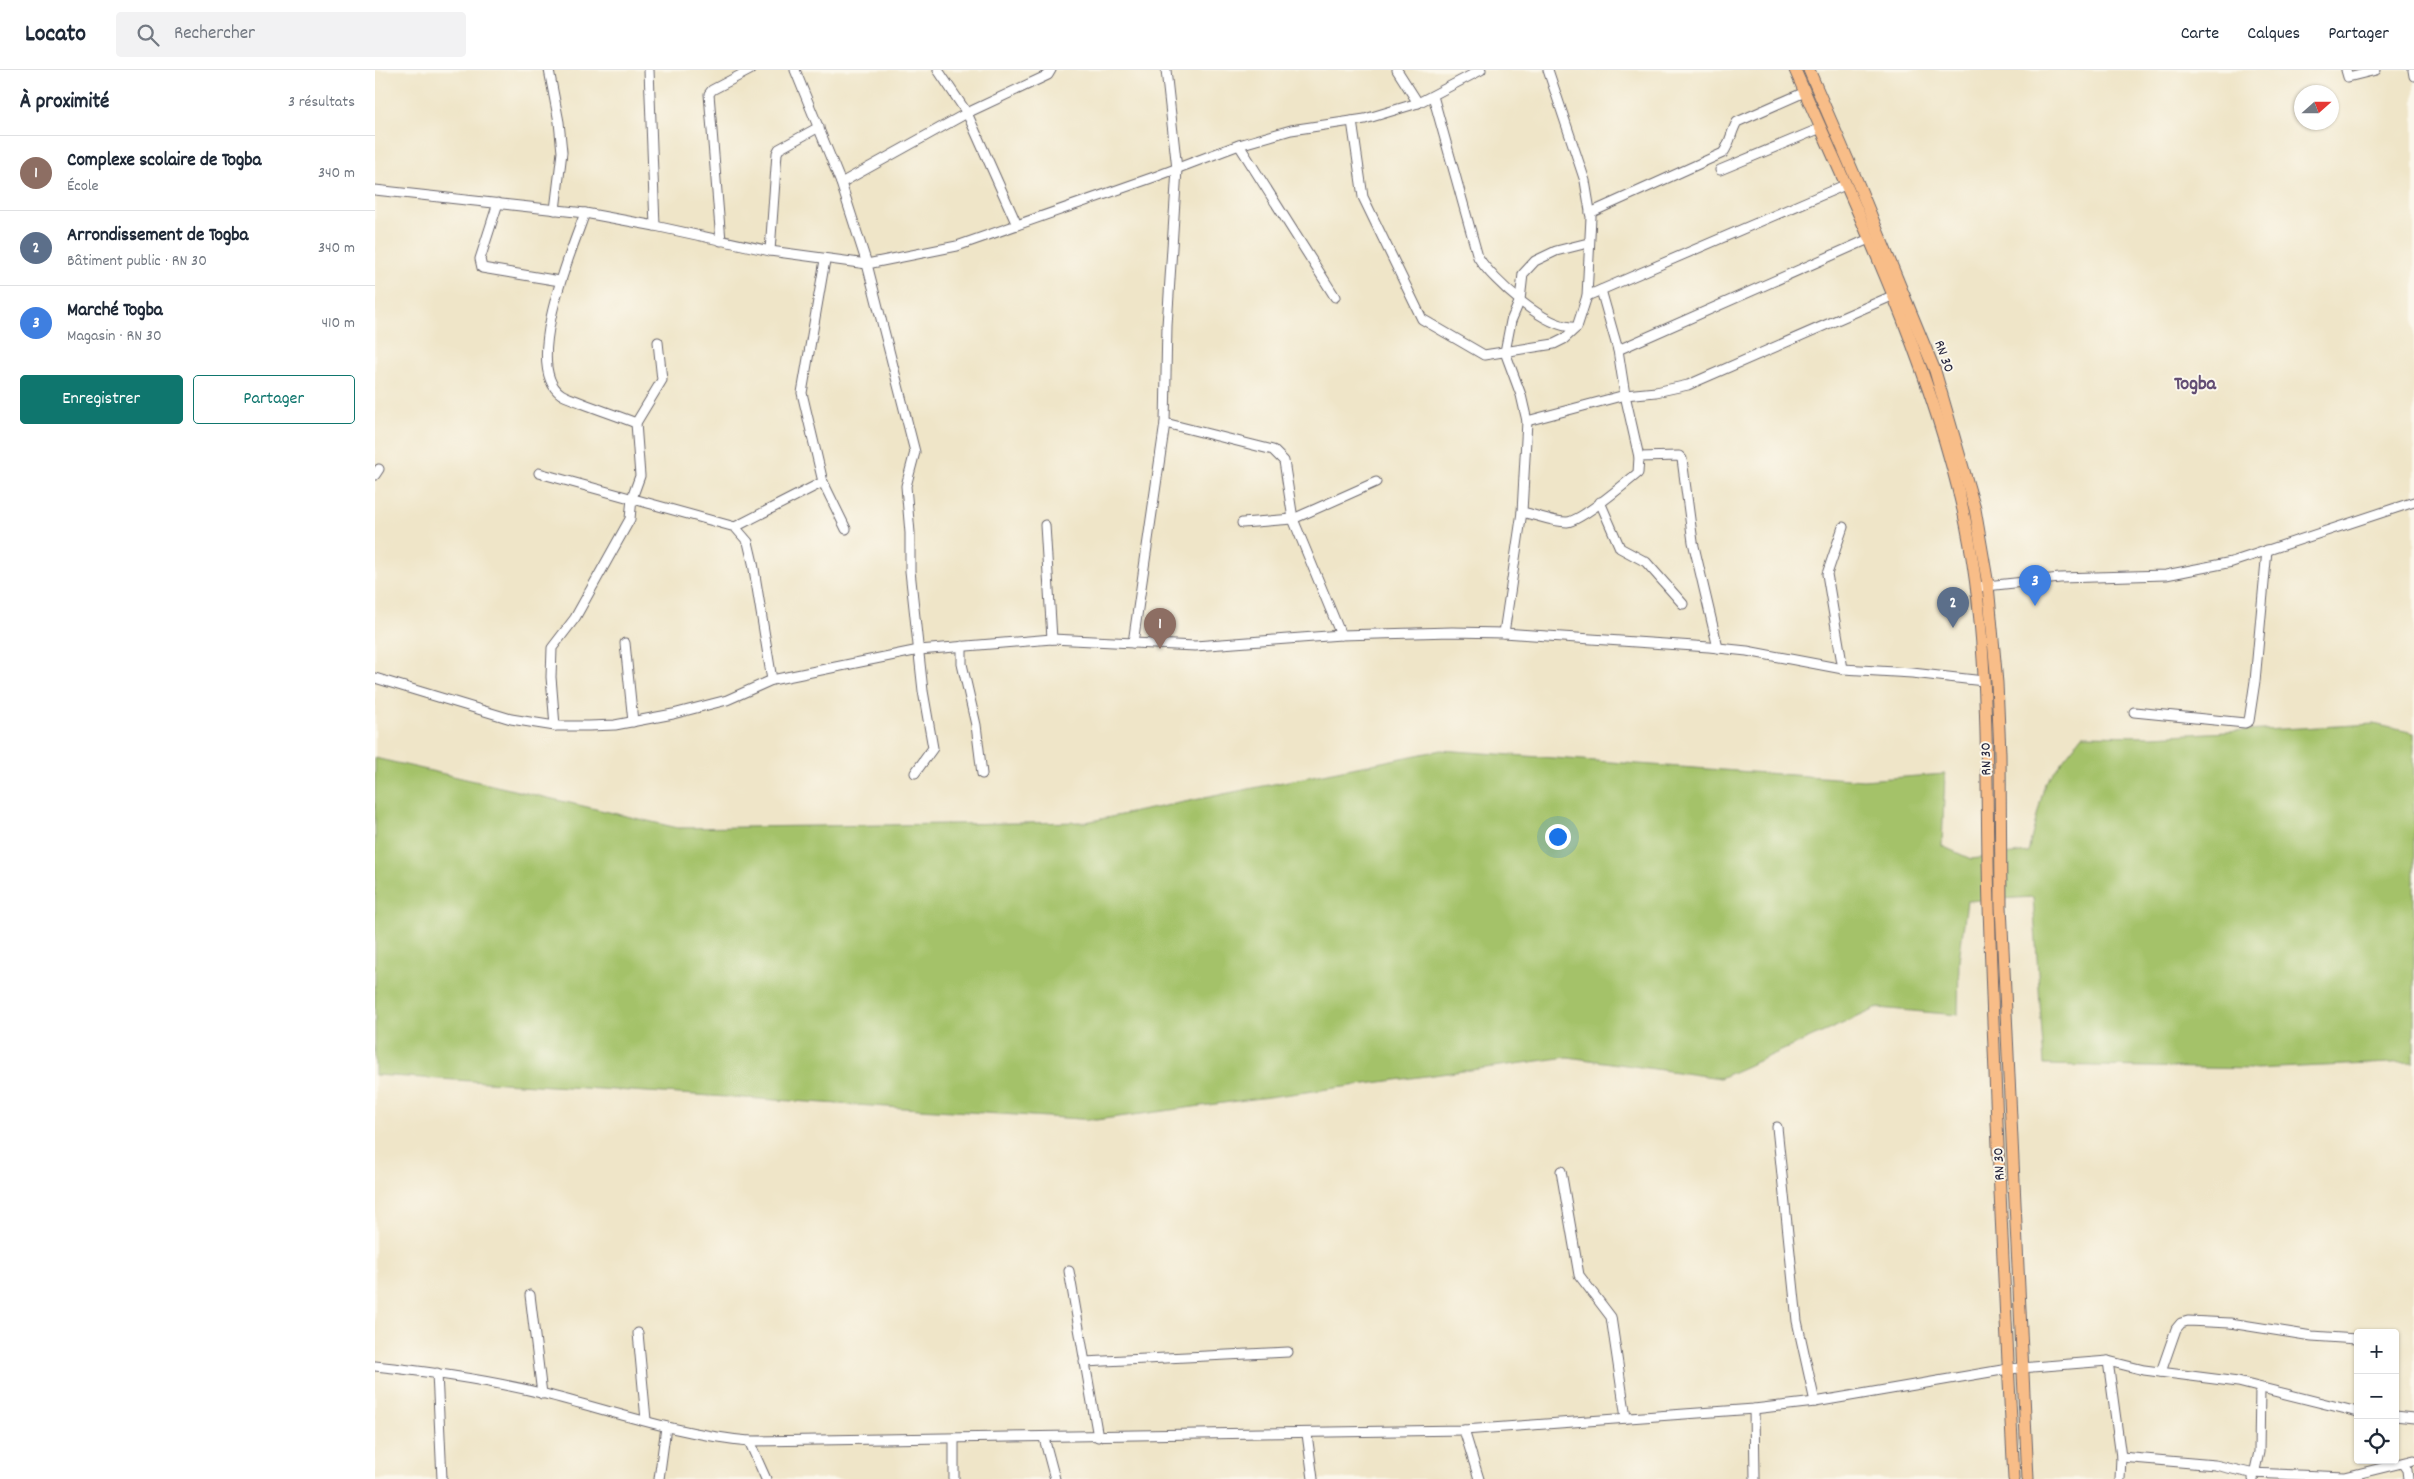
<!DOCTYPE html>
<html lang="fr">
<head>
<meta charset="utf-8">
<style>
	:root { --surface:#fff; --page:#f2f2f3; --text:#1f2937; --muted:#747a83; --line:#e0e1e3; --accent:#0f766e }
	body { margin:0; font-family:Dekko,sans-serif; background:var(--page); color:var(--text) }
	.controls { position:absolute; right:15px; bottom:15px; display:grid; overflow:hidden; border-radius:5px; box-shadow:0 1px 4px #0004 }
	.controls button { width:45px; height:45px; display:grid; place-items:center; padding:0; border:0; border-bottom:1px solid var(--line); background:var(--surface); color:var(--text); font:25px sans-serif }
	.compass { position:absolute; left:1919px; top:15px; width:45px; height:45px; border-radius:50%; background:var(--surface); box-shadow:0 1px 4px #0004; rotate:69deg }
	.you { position:absolute; left:1182px; top:766px; width:18px; height:18px; margin:-12px; border:4px solid #fff; border-radius:50%; background:#1a73e8; box-shadow:0 0 0 8px #1a73e833 }
	.badge { display:grid; place-items:center; width:32px; height:32px; border-radius:50%; background:var(--accent); color:#fff; font-size:16px; font-weight:700 }
	.pin { position:absolute; translate:-50% -41px; filter:drop-shadow(0 1px 2px #0008) }
	.pin::after { content:''; position:absolute; top:26px; width:18px; height:15px; background:inherit; clip-path:polygon(0 0,100% 0,50% 100%) }
	.list { margin:0; padding:0; list-style:none }
	h2 { display:flex; justify-content:space-between; align-items:center; height:65px; margin:0; padding:0 20px; font-size:21px }
	h2 small { font-size:16px; font-weight:400; color:var(--muted) }
	.list li { display:grid; grid-template-columns:32px 1fr auto; gap:15px; align-items:center; box-sizing:border-box; height:75px; padding:0 20px; border-top:1px solid var(--line) }
	.list b { display:block; font-size:19px; white-space:nowrap }
	.list p { margin:0; font-size:16px; white-space:nowrap; color:var(--muted) }
	.list em { font-size:16px; font-style:normal; color:var(--muted) }
	.actions { display:flex; gap:10px; padding:15px 20px }
	.actions a { flex:1; padding:11px 0; border:1px solid var(--accent); border-radius:5px; text-align:center; font-size:18px; color:var(--accent) }
	.actions .main { background:var(--accent); color:#fff }
	.icon { flex:none; width:28px; height:28px; fill:none; stroke:currentColor; stroke-width:2; stroke-linecap:round; stroke-linejoin:round }
	.map { position:relative; flex:none; width:2039px; height:1409px; overflow:hidden }
	header { display:flex; align-items:center; gap:30px; box-sizing:border-box; height:70px; padding:0 25px; background:var(--surface); border-bottom:1px solid var(--line) }
	header strong { font-size:24px }
	nav { display:flex; gap:28px; margin-inline-start:auto; font-size:18px }
	.search { width:350px; height:45px; background:var(--page); display:flex; align-items:center; gap:12px; box-sizing:border-box; padding:0 18px; border-radius:5px; color:var(--muted); font-size:19px }
	main { display:flex }
	aside { flex:1; background:var(--surface) }
	.map>svg:first-child { display:block }
	.green { fill:#a4c269; stroke:#637252 }
	.lines { fill:none; stroke-linecap:round; stroke-linejoin:round }
	.minor-casing { stroke:#6a666c; stroke-width:11 }
	.major-casing { stroke:#6a666c; stroke-width:13 }
	.minor { stroke:#fff; stroke-width:9 }
	.major { stroke:#f8bd88; stroke-width:11 }
	.labels { text-anchor:middle; stroke-width:4; stroke-linejoin:round; paint-order:stroke }
	.street-label { font-size:15px; fill:#22223b; stroke:#fbf7ec }
	.district-label { font-size:20px; font-weight:bold; fill:#634e74; stroke:#fbf7ec }
</style>
</head>
<body>
<header>
<strong>Locato</strong>
<div class="search"><svg class="icon" aria-label="search" viewBox="0 0 24 24"><circle cx="10" cy="10" r="6"/><path d="M15 15l6 6"/></svg>Rechercher</div>
<nav><a>Carte</a><a>Calques</a><a>Partager</a></nav>
</header>
<main>
<aside>
<h2>À proximité<small>3 résultats</small></h2>
<ul class="list">
<li><span class="badge" style="background:#8d6e63">1</span><div><b>Complexe scolaire de Togba</b><p>École</p></div><em>340 m</em></li>
<li><span class="badge" style="background:#5c6f8a">2</span><div><b>Arrondissement de Togba</b><p>Bâtiment public · RN 30</p></div><em>340 m</em></li>
<li><span class="badge" style="background:#3f7fe0">3</span><div><b>Marché Togba</b><p>Magasin · RN 30</p></div><em>410 m</em></li>
</ul>
<div class="actions"><a class="main">Enregistrer</a><a>Partager</a></div>
</aside>
<div class="map">
<svg width="2039" height="1409" viewBox="0 0 2039 1409">
	<rect width="100%" height="100%" fill="#fbf7ec"/>
	<filter id="ink" filterUnits="userSpaceOnUse"><feTurbulence type="fractalNoise" baseFrequency=".02" numOctaves="2"/><feDisplacementMap in="SourceGraphic" scale="10" xChannelSelector="R" yChannelSelector="G"/><feConvolveMatrix kernelMatrix="1 2 1 2 8 2 1 2 1" color-interpolation-filters="sRGB"/></filter>
	<filter id="wash" filterUnits="userSpaceOnUse"><feTurbulence type="fractalNoise" baseFrequency=".0096" numOctaves="4" result="noise"/><feDisplacementMap in="SourceGraphic" scale="20" xChannelSelector="R" yChannelSelector="G"/><feGaussianBlur stdDeviation="1.12" result="paint"/><feColorMatrix in="noise" values="0 0 0 0 0 0 0 0 0 0 0 0 0 0 0 0 0 1.4 0 .05"/><feComposite in="paint" operator="in"/></filter>
	<g filter="url(#wash)">
		<rect width="100%" height="100%" fill="#efe5c8"/>
		<path class="green" d="M 1999,654 L 2039,663 L 2039,992 L 1879,999 L 1669,995 L 1658,827 L 1592,831 L 1584,890 L 1583,945 L 1503,938 L 1345,1008 L 1193,987 L 721,1050 L 0,1005 L 0,688 L 303,758 L 711,752 L 1066,680 L 1488,710 L 1570,704 L 1567,776 L 1596,789 L 1653,782 L 1670,713 L 1708,665 L 1778,666 Z"/>
	</g>
	<g filter="url(#ink)">
		<g class="lines">
			<defs>
				<g id="minor">
					<path d="M 174,0 L 184,52 L 187,82 L 180,140"/>
					<path d="M 274,0 L 280,156"/>
					<path d="M 420,0 L 466,113 L 492,194 L 540,382 L 531,416 L 535,463 L 535,501 L 548,621 L 558,678 L 540,703"/>
					<path d="M 563,0 L 592,43 L 642,155"/>
					<path d="M 1022,0 L 1043,33"/>
					<path d="M 1971,0 L 1973,7 L 2001,0"/>
					<path d="M 2038,0 L 2039,6"/>
					<path d="M 1058,26 L 1103,187 C 1118,211 1172,260 1202,257"/>
					<path d="M 977,51 L 988,127 L 1047,249 L 1109,285 L 1179,274 L 1189,269 L 1202,257 L 1212,226 L 1216,147 L 1210,111 L 1173,0"/>
					<path d="M 864,75 L 960,227"/>
					<path d="M 1345,100 L 1446,58"/>
					<path d="M 466,113 L 592,43 L 673,5 L 676,0"/>
					<path d="M 0,120 L 210,143 L 280,156 L 395,181 L 492,194 L 582,176 L 782,106 L 864,75 L 916,60 L 990,49 L 1043,33 L 1106,0"/>
					<path d="M 123,133 L 105,189 L 107,198 L 185,211"/>
					<path d="M 210,143 C 197,179 147,297 186,324 C 192,328 201,330 207,333 C 225,340 243,346 261,353"/>
					<path d="M 1215,143 L 1348,83 C 1355,74 1356,62 1362,52 L 1430,22"/>
					<path d="M 346,171 L 334,24 L 337,20 L 375,0"/>
					<path d="M 395,181 L 402,83 L 404,79 L 444,57"/>
					<path d="M 450,190 L 427,323 L 448,412 L 471,459"/>
					<path d="M 1212,226 L 1470,115"/>
					<path d="M 1243,280 L 1494,169"/>
					<path d="M 1152,351 L 1250,325 L 1281,322 L 1313,315 L 1517,226"/>
					<path d="M 790,353 L 898,380 L 909,391 L 918,449 L 966,565"/>
					<path d="M 1264,387 L 1304,386 L 1307,389 L 1318,472 L 1343,578"/>
					<path d="M 164,403 L 360,457 L 373,472 L 378,493 L 397,610"/>
					<path d="M 0,405 L 4,399"/>
					<path d="M 1225,432 L 1245,478 L 1271,492 L 1308,534"/>
					<path d="M 1147,442 C 1161,445 1178,452 1192,452 C 1206,451 1251,413 1263,403 L 1264,387 L 1250,325 L 1243,280 L 1226,220"/>
					<path d="M 867,453 L 918,449 L 1001,412"/>
					<path d="M 670,455 L 677,569"/>
					<path d="M 360,457 L 448,412"/>
					<path d="M 1468,457 L 1452,504 L 1468,599"/>
					<path d="M 1602,517 L 1685,508 L 1791,505 L 1857,492 L 2039,432"/>
					<path d="M 1129,563 L 1147,442 L 1152,351 L 1146,325 L 1130,282 L 1136,251 L 1145,230 L 1148,204 L 1160,191 L 1181,181 L 1213,173"/>
					<path d="M 250,573 L 258,652"/>
					<path d="M 758,573 L 790,353 L 792,256 L 802,99 L 791,0"/>
					<path d="M 587,576 L 587,594 L 601,655 L 607,704"/>
					<path d="M 0,608 L 136,649 L 180,656 L 214,656 L 240,655 L 298,644 L 352,630 L 397,610 L 544,580 L 677,569 L 820,576 L 966,565 L 1077,562 L 1129,563 L 1334,577 L 1372,581 L 1468,599 L 1537,603 L 1609,611"/>
					<path d="M 1759,642 L 1870,653 L 1874,651 L 1880,611 L 1892,480"/>
					<path d="M 180,656 L 176,607 L 177,578 L 200,548 L 255,449 L 257,428 L 265,406 L 261,353 L 287,310 L 283,272"/>
					<path d="M 1402,1057 L 1422,1251 L 1440,1332"/>
					<path d="M 1186,1101 L 1204,1205 L 1236,1247 L 1251,1348"/>
					<path d="M 694,1201 L 723,1367"/>
					<path d="M 155,1225 L 167,1324"/>
					<path d="M 263,1263 L 271,1350"/>
					<path d="M 1733,1291 L 1746,1387 L 1745,1409"/>
					<path d="M 709,1292 L 913,1282"/>
					<path d="M 0,1296 C 57,1302 114,1310 170,1324 C 237,1341 305,1365 374,1371 L 1089,1360 L 1379,1339 L 1440,1332 L 1633,1299 L 1733,1291 L 1769,1300 L 1863,1312 L 1983,1342"/>
					<path d="M 1786,1302 L 1801,1259 L 1806,1253 L 1813,1251 L 1855,1253 L 1937,1266 L 1981,1269"/>
					<path d="M 62,1303 L 67,1409"/>
					<path d="M 1379,1339 L 1380,1409"/>
					<path d="M 2020,1346 L 2039,1348"/>
					<path d="M 1089,1360 L 1104,1409"/>
					<path d="M 932,1364 L 938,1409"/>
					<path d="M 669,1368 L 680,1409"/>
					<path d="M 579,1369 L 579,1409"/>
					<path d="M 374,1371 L 391,1409"/>
					<path d="M 1746,1387 L 1840,1395 L 1875,1403 L 1970,1407 L 2039,1390"/>
					<path d="M 2028,1394 L 2032,1400 L 2033,1409"/>
					<path d="M 284,1409 L 291,1357"/>
					<path d="M 1878,1409 L 1884,1382 L 1885,1318"/>
				</g>
				<g id="major">
					<path d="M 1420,0 C 1483,143 1553,287 1588,440 C 1617,570 1610,704 1614,837 C 1620,1028 1629,1218 1639,1409"/>
					<path d="M 1434,0 L 1482,111 L 1560,301 L 1600,439 L 1613,515 L 1622,613 L 1625,684 L 1626,836 L 1653,1409"/>
				</g>
			</defs>
			<use href="#minor" class="minor-casing"/>
			<use href="#major" class="major-casing"/>
			<use href="#minor" class="minor"/>
			<use href="#major" class="major"/>
		</g>
	</g>
	<g class="labels">
		<g class="street-label">
			<text transform="translate(1570 286) rotate(70)" y="5">RN 30</text>
			<text transform="translate(1610 689) rotate(-91)" y="5">RN 30</text>
			<text transform="translate(1623 1094) rotate(-93)" y="5">RN 30</text>
		</g>
		<g class="district-label">
			<text x="1820" y="319">Togba</text>
		</g>
	</g>
</svg>
<div class="controls">
<button>+</button>
<button>−</button>
<button><svg class="icon" aria-label="locate" viewBox="0 0 24 24"><circle cx="12" cy="12" r="6"/><path d="M12 2v4M12 18v4M2 12h4M18 12h4"/></svg></button>
</div>
<svg class="compass" viewBox="-18 -18 36 36"><path d="M0-13l5 13h-10z" fill="#e53935"/><path d="M0 13l5-13h-10z" fill="#747a83"/></svg>
<div class="you"></div>
<div class="pin badge" style="left:785px;top:579px;background:#8d6e63">1</div>
<div class="pin badge" style="left:1578px;top:558px;background:#5c6f8a">2</div>
<div class="pin badge" style="left:1660px;top:536px;background:#3f7fe0">3</div>
</div>
</main>
</body>
</html>
